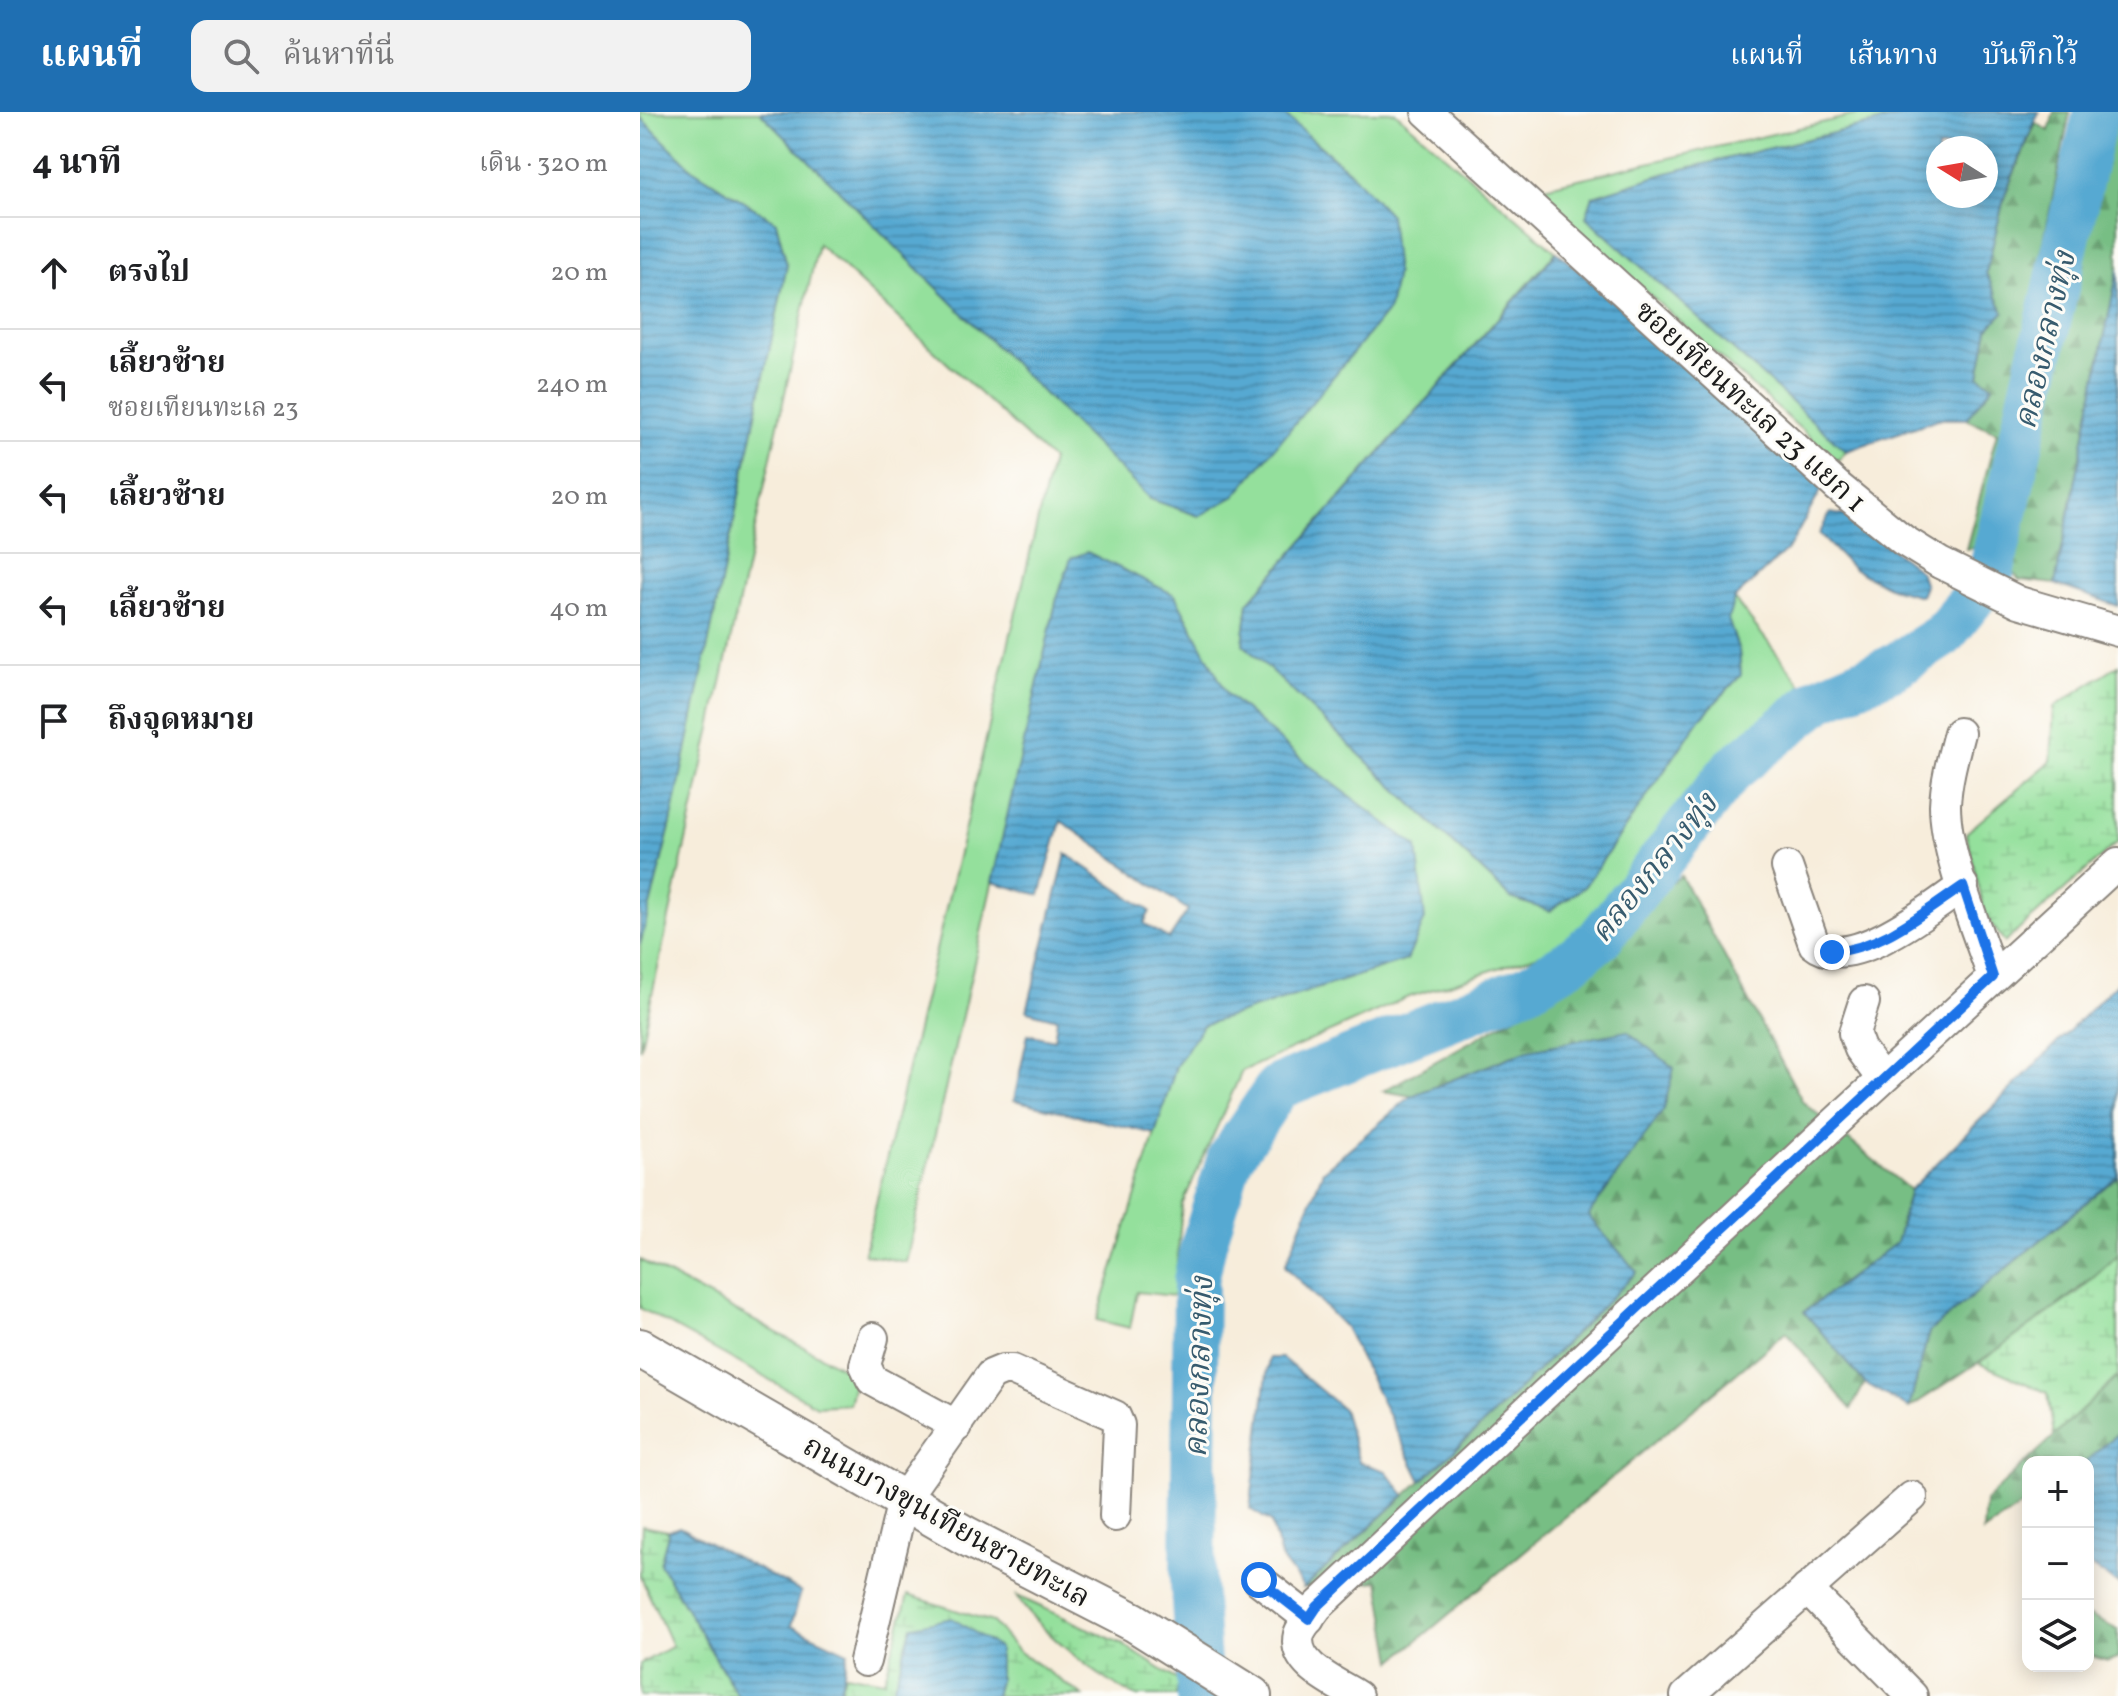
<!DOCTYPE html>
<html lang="th">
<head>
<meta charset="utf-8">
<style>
	:root { --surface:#fff; --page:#f2f2f2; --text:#202124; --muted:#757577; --line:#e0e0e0; --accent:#1f6fb2 }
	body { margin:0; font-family:Vollkorn,"Noto Serif Thai",serif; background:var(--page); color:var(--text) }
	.controls { position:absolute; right:24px; bottom:24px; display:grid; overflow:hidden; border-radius:16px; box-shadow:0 4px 20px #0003 }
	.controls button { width:72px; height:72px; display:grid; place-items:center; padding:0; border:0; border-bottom:2px solid var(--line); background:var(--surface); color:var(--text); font:40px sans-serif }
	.compass { position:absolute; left:1286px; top:24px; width:72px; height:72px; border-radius:50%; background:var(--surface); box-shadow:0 4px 20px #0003; rotate:281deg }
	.stop { position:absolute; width:24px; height:24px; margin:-18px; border:6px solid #1a73e8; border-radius:50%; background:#fff }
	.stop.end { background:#1a73e8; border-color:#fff; box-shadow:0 2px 8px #0008 }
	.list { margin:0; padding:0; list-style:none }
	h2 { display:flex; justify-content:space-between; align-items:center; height:104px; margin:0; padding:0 32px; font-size:34px }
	h2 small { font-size:26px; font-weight:400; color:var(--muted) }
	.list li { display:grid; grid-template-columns:52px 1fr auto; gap:24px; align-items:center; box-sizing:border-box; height:112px; padding:0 32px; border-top:2px solid var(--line) }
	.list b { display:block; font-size:30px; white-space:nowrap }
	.list p { margin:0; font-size:26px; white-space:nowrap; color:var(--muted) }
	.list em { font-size:26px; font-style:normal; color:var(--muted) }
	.icon { flex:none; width:44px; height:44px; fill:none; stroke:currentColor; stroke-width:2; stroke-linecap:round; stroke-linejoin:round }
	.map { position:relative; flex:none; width:1478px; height:1584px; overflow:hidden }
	header { display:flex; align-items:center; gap:48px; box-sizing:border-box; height:112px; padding:0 40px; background:var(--accent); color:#fff }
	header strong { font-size:38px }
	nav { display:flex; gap:44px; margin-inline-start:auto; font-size:28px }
	.search { width:560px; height:72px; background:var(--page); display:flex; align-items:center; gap:20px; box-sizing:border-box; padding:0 28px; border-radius:16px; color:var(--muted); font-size:30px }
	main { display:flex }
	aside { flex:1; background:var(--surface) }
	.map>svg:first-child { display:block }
	.grass { fill:#94e09c; stroke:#587e5c; stroke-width:2 }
	.forest { fill:url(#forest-firs); stroke:#4a6d50; stroke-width:2 }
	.wetland { fill:url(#wetland-marsh); stroke:#587e5c; stroke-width:2 }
	.water { fill:url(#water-rules); stroke:#3a6277; stroke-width:2; fill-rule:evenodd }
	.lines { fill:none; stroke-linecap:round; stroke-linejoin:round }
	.river { stroke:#57a9d2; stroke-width:46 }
	.minor-casing { stroke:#8a847c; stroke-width:34 }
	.major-casing { stroke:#8a847c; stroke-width:42 }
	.minor { stroke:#fff; stroke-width:30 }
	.major { stroke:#fff; stroke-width:38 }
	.route { stroke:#1a73e8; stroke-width:10 }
	.labels { text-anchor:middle; stroke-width:6; stroke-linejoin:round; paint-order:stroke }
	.street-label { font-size:30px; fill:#1c1c1c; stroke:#fdfcf7 }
	.water-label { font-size:32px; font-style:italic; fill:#375b6e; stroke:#fdfcf7 }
</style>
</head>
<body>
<header>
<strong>แผนที่</strong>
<div class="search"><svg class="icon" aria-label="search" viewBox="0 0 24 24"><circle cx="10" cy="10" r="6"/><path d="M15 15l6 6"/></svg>ค้นหาที่นี่</div>
<nav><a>แผนที่</a><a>เส้นทาง</a><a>บันทึกไว้</a></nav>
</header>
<main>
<aside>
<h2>4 นาที<small>เดิน · 320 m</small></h2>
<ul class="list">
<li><svg class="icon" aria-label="ahead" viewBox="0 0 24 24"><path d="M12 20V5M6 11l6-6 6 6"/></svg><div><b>ตรงไป</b></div><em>20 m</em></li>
<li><svg class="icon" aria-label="left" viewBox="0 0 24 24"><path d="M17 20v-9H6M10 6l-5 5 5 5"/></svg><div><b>เลี้ยวซ้าย</b><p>ซอยเทียนทะเล 23</p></div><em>240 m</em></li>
<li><svg class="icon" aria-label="left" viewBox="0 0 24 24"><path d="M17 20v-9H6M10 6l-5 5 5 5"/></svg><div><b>เลี้ยวซ้าย</b></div><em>20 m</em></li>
<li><svg class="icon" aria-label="left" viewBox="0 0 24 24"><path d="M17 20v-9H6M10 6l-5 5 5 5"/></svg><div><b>เลี้ยวซ้าย</b></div><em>40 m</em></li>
<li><svg class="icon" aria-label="arrive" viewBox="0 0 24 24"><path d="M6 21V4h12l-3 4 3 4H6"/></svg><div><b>ถึงจุดหมาย</b></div></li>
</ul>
</aside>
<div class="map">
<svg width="1478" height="1584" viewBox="0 0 1478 1584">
	<defs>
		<pattern id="forest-firs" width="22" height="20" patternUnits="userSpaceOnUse" patternTransform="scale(2)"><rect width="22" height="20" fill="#77be84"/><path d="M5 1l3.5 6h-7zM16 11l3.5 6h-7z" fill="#619a6b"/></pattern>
		<pattern id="wetland-marsh" width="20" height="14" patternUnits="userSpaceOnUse" patternTransform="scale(2)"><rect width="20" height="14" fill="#94e09c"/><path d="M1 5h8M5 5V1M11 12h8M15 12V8" fill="none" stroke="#7fc086"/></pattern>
		<pattern id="water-rules" width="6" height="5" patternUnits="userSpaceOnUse" patternTransform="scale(2)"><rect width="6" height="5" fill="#57a9d2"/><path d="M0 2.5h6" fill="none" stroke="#4789aa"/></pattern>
	</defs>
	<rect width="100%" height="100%" fill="#fdfcf7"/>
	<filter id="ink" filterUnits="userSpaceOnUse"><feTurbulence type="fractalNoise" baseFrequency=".0125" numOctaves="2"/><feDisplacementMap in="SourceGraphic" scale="16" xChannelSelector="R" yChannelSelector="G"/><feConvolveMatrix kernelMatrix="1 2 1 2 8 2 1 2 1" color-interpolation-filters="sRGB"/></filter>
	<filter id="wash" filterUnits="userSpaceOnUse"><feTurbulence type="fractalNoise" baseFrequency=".006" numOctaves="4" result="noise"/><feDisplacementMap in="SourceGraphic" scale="32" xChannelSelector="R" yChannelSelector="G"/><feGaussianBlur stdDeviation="1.8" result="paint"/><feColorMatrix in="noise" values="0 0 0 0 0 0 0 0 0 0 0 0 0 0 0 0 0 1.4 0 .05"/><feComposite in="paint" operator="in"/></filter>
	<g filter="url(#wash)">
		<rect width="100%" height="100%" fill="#f7eddb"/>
		<g class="grass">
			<path d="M 0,0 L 120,0 L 510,387 L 559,404 L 750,103 L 711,61 L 641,0 L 755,0 L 916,140 L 608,491 L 603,532 L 871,786 L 910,799 L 944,775 L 1060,607 L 1101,563 L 1099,539 L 1087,507 L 1094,487 L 1168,581 L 1107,625 L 923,835 L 766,886 L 602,959 L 542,1093 L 534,1184 L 497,1180 L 490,1216 L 457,1208 L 536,954 L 563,913 L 767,848 L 661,647 L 586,582 L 535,483 L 417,486 L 266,1150 L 224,1142 L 412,348 L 178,132 L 0,937 L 0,833 L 31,711 L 147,153 L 136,110 L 52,57 L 0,5 Z"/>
			<path d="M 1228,0 L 1281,0 L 1027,61 L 953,84 L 946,105 L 1206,339 L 1197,349 L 891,78 Z"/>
			<path d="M 0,1148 L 216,1263 L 209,1292 L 177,1294 L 0,1196 Z"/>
		</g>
		<g class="forest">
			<path d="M 1414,0 L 1430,0 L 1341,435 L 1326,437 L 1357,320 L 1326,307 L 1353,274 L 1339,264 L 1348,217 L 1364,200 L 1346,161 L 1365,82 L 1396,11 L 1409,19 Z"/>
			<path d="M 1478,6 L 1478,157 L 1415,472 L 1379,468 L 1370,456 L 1373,414 L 1466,8 Z"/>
			<path d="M 1041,764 L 1163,990 L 1270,1078 L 1256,1131 L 1164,1200 L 1225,1271 L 1211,1297 L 1146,1220 L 753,1549 L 739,1469 L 664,1476 L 853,1303 L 997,1160 L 947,1104 L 1024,997 L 888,938 L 771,984 L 743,979 L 904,888 L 1022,778 Z"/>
			<path d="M 1478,1064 L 1478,1143 C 1414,1202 1341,1249 1269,1296 L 1289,1220 Z"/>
			<path d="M 1478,1264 L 1478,1321 L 1445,1350 L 1388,1350 L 1388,1389 L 1343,1420 L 1345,1389 Z"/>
			<path d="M 1448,1503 L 1478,1518 L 1478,1546 L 1468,1549 L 1448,1543 Z"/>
		</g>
		<g class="wetland">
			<path d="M 1478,553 L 1478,730 L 1365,830 L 1346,805 L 1326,721 L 1411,649 L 1414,595 Z"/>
			<path d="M 1478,1143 L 1478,1264 L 1414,1324 L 1408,1281 L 1339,1251 L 1438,1180 Z"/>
			<path d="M 2,1414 L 29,1419 L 20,1452 L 98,1584 L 0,1584 L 0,1552 L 32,1534 L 0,1463 Z"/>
			<path d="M 268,1483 L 353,1510 L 377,1538 L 443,1584 L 355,1584 L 359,1569 L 272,1514 L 251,1584 L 199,1584 L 205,1562 L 244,1569 Z"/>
			<path d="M 377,1484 L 480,1531 L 539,1569 L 536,1584 C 524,1584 509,1584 498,1584 C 471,1578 389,1510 377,1484 Z"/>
		</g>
		<g class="water">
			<path d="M 120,0 L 641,0 L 711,61 L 750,103 L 756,161 L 749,197 L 595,384 L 559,404 L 510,387 Z"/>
			<path d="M 1281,0 L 1399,0 L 1365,82 L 1346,161 L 1364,200 L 1348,217 L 1339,264 L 1353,274 L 1326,307 L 1298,307 L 1206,339 L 946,105 L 953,84 L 1027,61 ZM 1298,36 L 1346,36 L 1346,84 L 1298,84 Z"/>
			<path d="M 0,5 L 52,57 L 136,110 L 147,153 L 31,711 L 0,833 Z"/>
			<path d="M 917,140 L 1183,375 L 1149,436 L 1094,487 L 1088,507 L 1099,539 L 1101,563 L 1060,607 L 944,775 L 910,799 L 871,786 L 603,532 L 608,491 Z"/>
			<path d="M 1478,157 L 1478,494 L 1415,472 Z"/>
			<path d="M 1190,401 L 1209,404 L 1280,459 L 1285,474 L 1281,484 L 1251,476 L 1213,457 L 1179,422 Z"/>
			<path d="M 447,440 L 535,483 L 587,582 L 661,647 L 777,735 L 785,807 L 767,848 L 563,913 L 536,954 L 515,1022 L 374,988 L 388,922 L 414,928 L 417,907 L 387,899 L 426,742 L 510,799 L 504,811 L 529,827 L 548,798 L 421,709 L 400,783 L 352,770 L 417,486 L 431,446 Z"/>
			<path d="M 1478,870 L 1478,1064 L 1289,1220 L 1269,1296 L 1225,1271 L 1164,1200 L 1256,1131 L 1270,1078 Z"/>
			<path d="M 987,919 L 1034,956 L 1024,997 L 948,1104 L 997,1160 L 853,1303 L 781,1369 L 705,1215 L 645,1154 L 683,1059 L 771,984 L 888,938 Z"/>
			<path d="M 629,1246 L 642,1246 L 703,1297 L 719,1350 L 746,1359 L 765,1383 L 664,1476 L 641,1446 L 631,1410 L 610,1397 Z"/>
			<path d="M 1478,1321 L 1478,1472 L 1448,1452 L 1448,1350 L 1445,1350 Z"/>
			<path d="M 39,1415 L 161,1480 L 151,1514 L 208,1540 L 199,1584 L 98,1584 L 20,1452 L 29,1419 Z"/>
			<path d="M 312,1506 L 359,1536 L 359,1569 L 355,1584 L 251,1584 L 272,1514 Z"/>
		</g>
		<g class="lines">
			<path class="river" d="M 560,1584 L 553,1472 L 556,1169 L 564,1131 L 590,1046 L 638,975 L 888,875 L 930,850 L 959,827 L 1092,658 L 1180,587 L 1252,556 L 1303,523 L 1350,465 L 1456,0"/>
		</g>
	</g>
	<g filter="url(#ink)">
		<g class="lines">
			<defs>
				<g id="minor">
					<path d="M 787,0 L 1197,374 L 1263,428 L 1300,451 L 1379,490 L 1478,519"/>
					<path d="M 1319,621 C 1313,644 1306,669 1305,693 C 1305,742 1337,818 1353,865"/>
					<path d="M 1147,755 L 1174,832 C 1210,862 1293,795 1323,774"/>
					<path d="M 1224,890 L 1214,921 L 1220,937 L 1242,967"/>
					<path d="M 233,1226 L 225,1253 L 232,1268 L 317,1314"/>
					<path d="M 619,1468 L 669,1507"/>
					<path d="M 1167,1477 L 1272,1584"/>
					<path d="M 225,1549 L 263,1388 L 351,1263 L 363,1258 L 372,1258 L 475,1304 L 479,1313 L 475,1404"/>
					<path d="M 717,1584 C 697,1571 651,1553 659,1522 C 662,1513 672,1503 677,1495 L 1211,996 L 1478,751"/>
					<path d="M 1046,1584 L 1272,1385"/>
				</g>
				<path id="major" d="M 0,1236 L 326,1424 L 494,1510 L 612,1584"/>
			</defs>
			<use href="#minor" class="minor-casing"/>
			<use href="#major" class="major-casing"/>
			<use href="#minor" class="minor"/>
			<use href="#major" class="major"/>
		</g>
	</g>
	<g class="lines" filter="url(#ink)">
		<path class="route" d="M 619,1468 L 669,1507 L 677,1495 L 1353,865 L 1323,774 C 1283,801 1242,836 1192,840"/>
	</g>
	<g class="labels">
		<g class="street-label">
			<text transform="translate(1111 294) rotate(42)" y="10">ซอยเทียนทะเล 23 แยก 1</text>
			<text transform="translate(307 1409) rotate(29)" y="10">ถนนบางขุนเทียนชายทะเล</text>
		</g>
		<g class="water-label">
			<text transform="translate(1404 228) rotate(-77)" y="11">คลองกลางทุ่ง</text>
			<text transform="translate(1013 755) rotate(-51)" y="11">คลองกลางทุ่ง</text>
			<text transform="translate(558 1255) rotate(-88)" y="11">คลองกลางทุ่ง</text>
		</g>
	</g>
</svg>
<div class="controls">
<button>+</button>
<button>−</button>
<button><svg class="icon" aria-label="layers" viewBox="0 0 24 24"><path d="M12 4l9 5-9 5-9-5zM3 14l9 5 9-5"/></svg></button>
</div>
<svg class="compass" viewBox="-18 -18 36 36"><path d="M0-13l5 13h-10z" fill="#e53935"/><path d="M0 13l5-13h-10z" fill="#757577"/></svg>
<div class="stop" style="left:619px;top:1468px"></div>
<div class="stop end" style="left:1192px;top:840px"></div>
</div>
</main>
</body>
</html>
